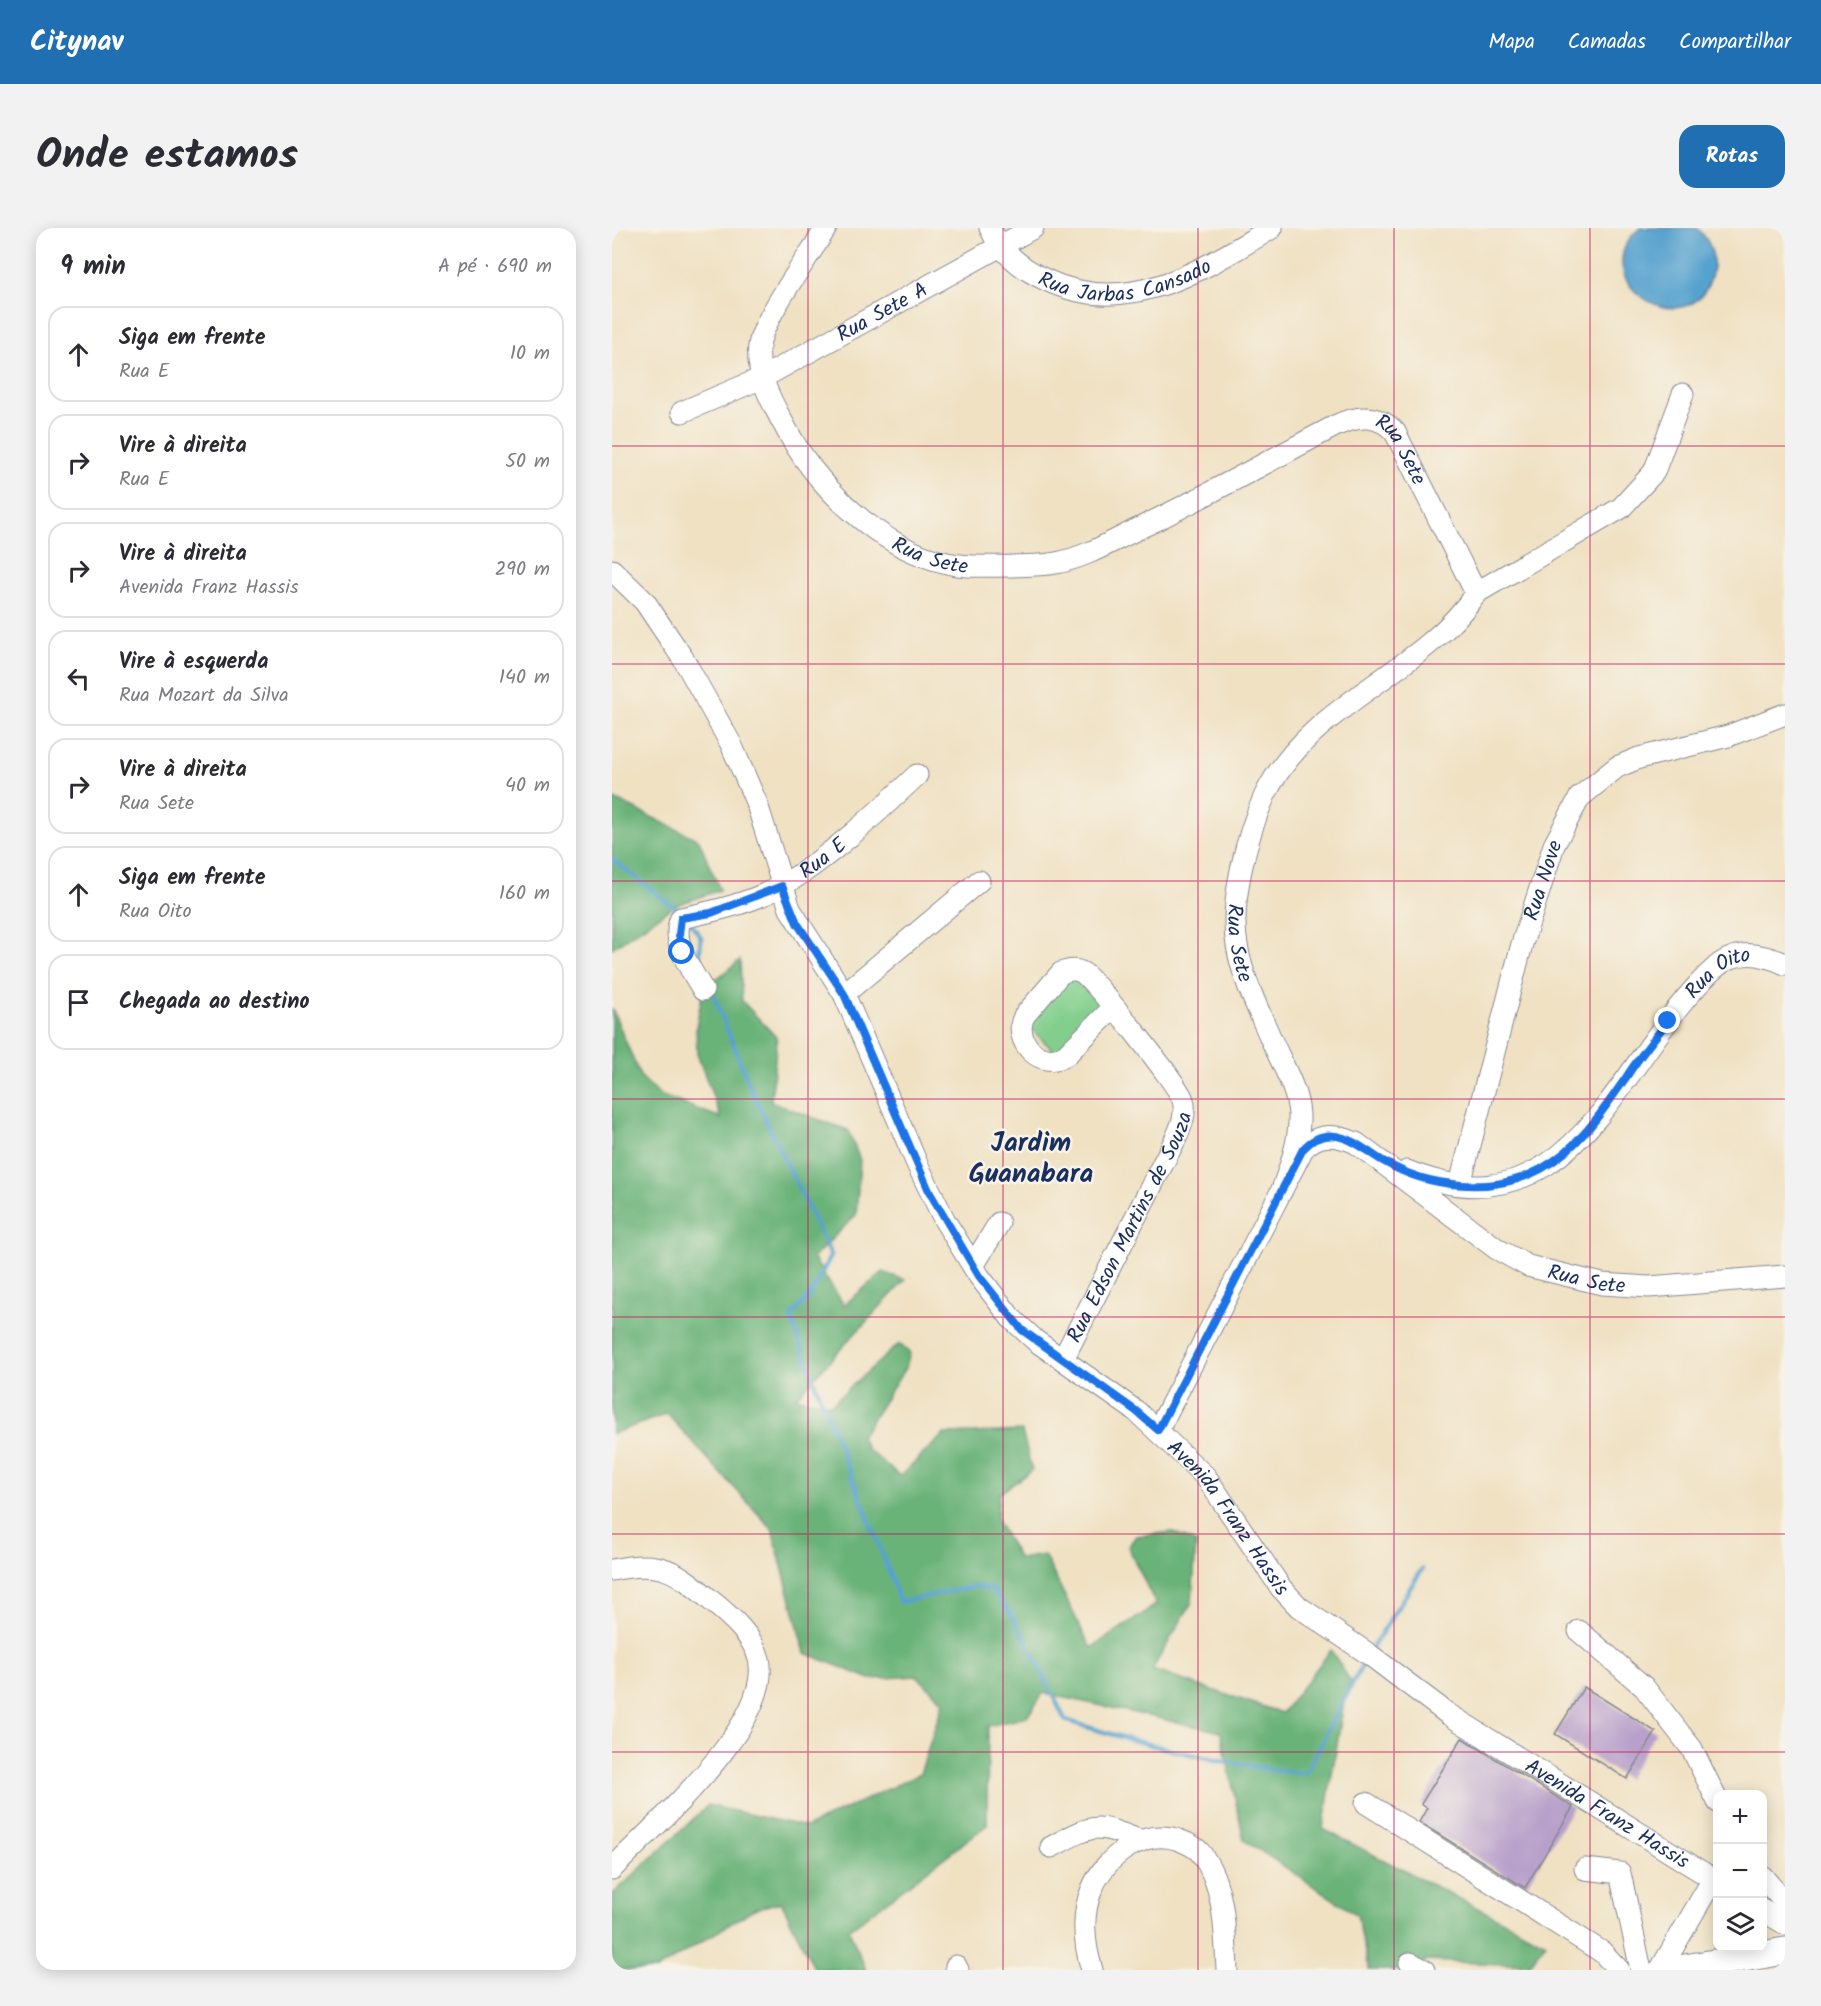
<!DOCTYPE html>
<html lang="pt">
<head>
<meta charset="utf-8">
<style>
	:root { --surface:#fff; --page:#f2f2f3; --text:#2b2b33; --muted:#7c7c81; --line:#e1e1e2; --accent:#1f6fb2 }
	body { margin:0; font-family:Kalam,sans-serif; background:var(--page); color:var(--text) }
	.controls { position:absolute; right:18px; bottom:18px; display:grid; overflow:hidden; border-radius:12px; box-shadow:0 3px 15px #0003 }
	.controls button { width:54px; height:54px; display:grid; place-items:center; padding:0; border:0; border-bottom:2px solid var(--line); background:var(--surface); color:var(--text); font:30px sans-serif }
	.stop { position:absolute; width:18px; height:18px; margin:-14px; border:4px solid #1a73e8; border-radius:50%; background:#fff }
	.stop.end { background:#1a73e8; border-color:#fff; box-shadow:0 2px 6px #0008 }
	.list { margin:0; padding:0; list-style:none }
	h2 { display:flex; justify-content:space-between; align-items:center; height:78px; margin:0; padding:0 24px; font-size:26px }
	h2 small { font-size:20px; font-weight:400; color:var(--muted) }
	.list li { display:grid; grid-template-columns:39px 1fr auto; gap:18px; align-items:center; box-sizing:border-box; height:96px; margin:0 12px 12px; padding:0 12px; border:2px solid var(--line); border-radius:18px }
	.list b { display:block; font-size:22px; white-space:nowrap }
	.list p { margin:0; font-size:20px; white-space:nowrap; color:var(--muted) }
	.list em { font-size:20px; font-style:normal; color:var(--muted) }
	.icon { flex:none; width:33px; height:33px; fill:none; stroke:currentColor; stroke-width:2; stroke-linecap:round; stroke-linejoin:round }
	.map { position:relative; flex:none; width:1173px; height:1742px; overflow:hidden; border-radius:18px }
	header { display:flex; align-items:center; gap:36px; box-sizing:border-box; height:84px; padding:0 30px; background:var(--accent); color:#fff }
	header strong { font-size:28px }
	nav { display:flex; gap:33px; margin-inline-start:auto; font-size:21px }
	.intro { display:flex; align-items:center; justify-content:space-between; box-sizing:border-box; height:144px; padding:0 36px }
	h1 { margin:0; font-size:42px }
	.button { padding:15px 27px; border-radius:18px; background:var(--accent); color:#fff; font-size:21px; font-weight:700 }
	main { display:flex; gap:36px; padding:0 36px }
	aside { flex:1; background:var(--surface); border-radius:18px; box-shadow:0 3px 15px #0003 }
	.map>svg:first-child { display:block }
	.green { fill:#82cf8d; stroke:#4e7f76; stroke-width:1.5 }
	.forest { fill:#69b278; stroke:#42706b; stroke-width:1.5 }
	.water { fill:#57a2cf; stroke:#396896; stroke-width:1.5 }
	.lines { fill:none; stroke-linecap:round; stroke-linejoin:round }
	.stream { stroke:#57a2cf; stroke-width:4.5 }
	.building { fill:#b8a0ca }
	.minor-casing { stroke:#868890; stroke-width:23 }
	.major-casing { stroke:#868890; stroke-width:29 }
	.minor { stroke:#fff; stroke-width:21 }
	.major { stroke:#fff; stroke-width:27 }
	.route { stroke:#1a73e8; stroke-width:8 }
	.grid { fill:none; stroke:#c2185b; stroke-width:1.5; stroke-opacity:0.55 }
	.labels { text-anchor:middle; stroke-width:5; stroke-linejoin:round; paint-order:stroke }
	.street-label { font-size:21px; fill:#1b2f5e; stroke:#f7f3e8 }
	.district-label { font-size:27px; font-weight:bold; fill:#1b2f5e; stroke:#f7f3e8 }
</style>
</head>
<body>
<header>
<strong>Citynav</strong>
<nav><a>Mapa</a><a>Camadas</a><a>Compartilhar</a></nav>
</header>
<div class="intro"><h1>Onde estamos</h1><a class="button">Rotas</a></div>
<main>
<aside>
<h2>9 min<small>A pé · 690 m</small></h2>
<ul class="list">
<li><svg class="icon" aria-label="ahead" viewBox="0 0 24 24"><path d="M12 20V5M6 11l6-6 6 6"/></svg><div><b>Siga em frente</b><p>Rua E</p></div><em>10 m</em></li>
<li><svg class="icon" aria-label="right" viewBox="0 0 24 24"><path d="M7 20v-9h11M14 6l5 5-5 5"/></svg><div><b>Vire à direita</b><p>Rua E</p></div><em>50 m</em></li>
<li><svg class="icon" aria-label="right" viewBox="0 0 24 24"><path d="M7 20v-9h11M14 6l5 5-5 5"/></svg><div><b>Vire à direita</b><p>Avenida Franz Hassis</p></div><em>290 m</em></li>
<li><svg class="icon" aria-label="left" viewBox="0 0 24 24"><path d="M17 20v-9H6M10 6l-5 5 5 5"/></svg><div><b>Vire à esquerda</b><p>Rua Mozart da Silva</p></div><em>140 m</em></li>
<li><svg class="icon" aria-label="right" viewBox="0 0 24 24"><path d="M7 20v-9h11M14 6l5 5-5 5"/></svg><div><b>Vire à direita</b><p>Rua Sete</p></div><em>40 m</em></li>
<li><svg class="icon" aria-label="ahead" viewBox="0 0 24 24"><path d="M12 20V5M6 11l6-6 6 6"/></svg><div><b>Siga em frente</b><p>Rua Oito</p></div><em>160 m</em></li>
<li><svg class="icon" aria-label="arrive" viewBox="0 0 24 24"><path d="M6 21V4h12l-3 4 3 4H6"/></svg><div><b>Chegada ao destino</b></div></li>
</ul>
</aside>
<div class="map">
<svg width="1173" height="1742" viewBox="0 0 1173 1742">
	<rect width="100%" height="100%" fill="#f7f3e8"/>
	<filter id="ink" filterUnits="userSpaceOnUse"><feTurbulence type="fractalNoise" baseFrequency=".0167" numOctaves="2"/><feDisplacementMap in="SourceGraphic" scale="12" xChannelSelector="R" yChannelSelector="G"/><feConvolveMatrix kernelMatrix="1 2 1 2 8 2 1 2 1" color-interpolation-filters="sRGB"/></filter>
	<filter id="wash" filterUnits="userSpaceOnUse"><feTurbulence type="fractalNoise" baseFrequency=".008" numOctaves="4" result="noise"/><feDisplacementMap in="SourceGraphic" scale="24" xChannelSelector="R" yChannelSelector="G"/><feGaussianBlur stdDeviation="1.35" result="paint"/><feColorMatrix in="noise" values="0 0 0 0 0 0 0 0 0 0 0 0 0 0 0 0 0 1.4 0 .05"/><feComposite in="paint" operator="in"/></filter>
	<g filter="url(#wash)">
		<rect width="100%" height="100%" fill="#f0e1c3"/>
		<path class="green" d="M 460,745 L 492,776 L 445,826 L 413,795 Z"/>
		<g class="forest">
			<path d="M 0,570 L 87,612 L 108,662 L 62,678 L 0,720 Z"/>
			<path d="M 128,732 L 130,773 L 165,810 L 159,874 L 236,902 L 248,932 L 244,987 L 201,1030 L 232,1077 L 271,1044 L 293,1052 L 184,1169 L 219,1176 L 287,1116 L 298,1125 L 294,1139 L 249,1209 L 255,1221 L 288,1248 L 332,1206 L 410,1203 L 420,1242 L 387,1266 L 385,1293 L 407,1331 L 432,1327 L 479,1420 L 544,1377 L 516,1319 L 524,1308 L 562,1304 L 584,1315 L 580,1374 L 540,1442 L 670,1485 L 719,1422 L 739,1454 L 733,1468 L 711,1601 L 934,1715 L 917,1737 L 813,1733 L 807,1742 L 757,1742 L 745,1687 L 632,1612 L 609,1504 L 431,1465 L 415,1489 L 376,1498 L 375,1597 L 237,1702 L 254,1742 L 203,1742 L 169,1674 L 142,1681 L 44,1742 L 0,1742 L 0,1667 L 96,1577 L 195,1599 L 308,1546 L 331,1474 L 305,1448 L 258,1451 L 193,1425 L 160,1301 L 55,1186 L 0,1206 L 0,780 L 28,848 L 48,867 L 109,890 L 85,826 L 84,799 L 91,762 Z"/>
		</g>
		<path class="water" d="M 1028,0 L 1085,0 C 1098,12 1104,28 1100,45 C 1082,123 966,53 1028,0 Z"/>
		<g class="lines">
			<g class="stream">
				<path d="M 0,631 L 68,684"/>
				<path d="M 78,694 L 89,709 L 87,732 L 93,747"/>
				<path d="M 99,761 L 142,868 L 219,1027 L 199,1066 L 179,1089 C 211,1185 254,1277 288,1374 L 364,1358 L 381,1362 L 402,1391 L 418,1420 L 453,1492 C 530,1517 612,1536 693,1546 L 754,1430"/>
				<path d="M 760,1420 L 810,1341"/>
			</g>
		</g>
		<g id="blocks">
			<g class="building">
				<path d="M 972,1459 L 1044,1504 L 1015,1551 L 943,1506 Z"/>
				<path d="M 850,1510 L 961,1579 L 913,1660 L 807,1594 L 815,1580 L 809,1576 Z"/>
			</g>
		</g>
	</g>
	<g filter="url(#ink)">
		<use href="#blocks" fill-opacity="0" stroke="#868890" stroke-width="1.5"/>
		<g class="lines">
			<defs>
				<g id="minor">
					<path id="s1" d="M 214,0 C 198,27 150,91 147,118 C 144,145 158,171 171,195 C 202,256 266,320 335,335 C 356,340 377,338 399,338 C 413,337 429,338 444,335 C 476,329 506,310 536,296 C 600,265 662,230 725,197 C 747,187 766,186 783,204 L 864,365 C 809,447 699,474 653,567 C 635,606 617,675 625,717 C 630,749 646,781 659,811 C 669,834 686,862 687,887 C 688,913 678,938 670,962"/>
					<path id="s2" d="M 378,0 C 389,24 410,41 434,52 C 516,91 590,42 660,0"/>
					<path id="s3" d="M 70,184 L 150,150 L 421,0"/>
					<path id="s4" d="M 0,342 L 33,374 L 47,395 L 72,432 L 119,516 L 145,576 L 178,681 L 232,766 L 306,938 L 333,993 L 367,1048 L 399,1090 L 424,1113 L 524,1183 L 594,1249 L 669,1360 L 687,1379 L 758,1427 L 836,1486 L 1106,1654"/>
					<path d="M 864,365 L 1009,280 L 1042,244 L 1071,166"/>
					<path id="s5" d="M 91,762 C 80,743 58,714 69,690 C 103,683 139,675 169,658 C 214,633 268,582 305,547"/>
					<path d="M 232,766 L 367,653"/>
					<path id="s6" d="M 795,943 C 965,1012 1006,826 1104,739 C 1126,721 1149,725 1173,736"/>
					<path id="s7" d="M 848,956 L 910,716 L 942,617 L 968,569 L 1005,539 L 1027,530 L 1116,508 L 1173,486"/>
					<path d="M 361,1038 L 387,995"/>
					<path id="s8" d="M 451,1131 L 563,912 C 569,899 575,886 571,872 C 567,857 484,754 471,745 C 463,740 456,742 449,745 L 412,788 C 400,813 429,843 454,827 L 501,780"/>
					<path id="s9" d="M 546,1202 L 691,921 C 706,904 724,906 744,915 L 885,1021 L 916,1038 L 990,1056 L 1037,1059 L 1173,1048"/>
					<path d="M 0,1342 C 51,1331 64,1343 102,1375 C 119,1389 141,1408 147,1431 C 162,1495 41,1598 0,1641"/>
					<path d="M 967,1403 L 1032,1459 L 1080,1521 L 1106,1574"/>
					<path d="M 754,1575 L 990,1724 L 1007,1742"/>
					<path d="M 439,1619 C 482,1596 482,1594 529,1613"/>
					<path d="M 973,1641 L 1008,1645 L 1029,1742"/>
					<path d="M 1150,1648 L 1173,1675"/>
					<path d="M 1150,1682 L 1173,1696"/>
					<path d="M 798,1735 L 812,1742"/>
					<path d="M 344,1738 L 346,1742"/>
					<path d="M 480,1742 C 472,1716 469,1687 480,1661 C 493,1629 532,1599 567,1612 C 575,1615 585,1619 590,1627 C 613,1658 613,1704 615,1742"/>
					<path d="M 1048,1742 L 1101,1651"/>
				</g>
				<path id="major" d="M 1061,1742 L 1173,1723"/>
			</defs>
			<use href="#minor" class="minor-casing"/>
			<use href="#major" class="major-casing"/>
			<use href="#minor" class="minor"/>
			<use href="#major" class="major"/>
		</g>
	</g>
	<g class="lines" filter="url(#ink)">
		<path class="route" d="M 70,724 L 67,706 L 69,690 L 99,685 L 170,658 L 185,695 L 232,766 L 318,965 L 367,1048 L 410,1102 L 524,1183 L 546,1202 L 691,921 C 702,909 715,904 732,910 C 746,914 758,926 771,933 C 816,960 882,967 929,941 C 968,919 990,884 1015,848 C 1027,829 1042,811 1056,793"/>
	</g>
	<path class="grid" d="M 196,0 L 196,1742M 391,0 L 391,1742M 586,0 L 586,1742M 782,0 L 782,1742M 978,0 L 978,1742M 0,218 L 1173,218M 0,436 L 1173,436M 0,653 L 1173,653M 0,871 L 1173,871M 0,1089 L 1173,1089M 0,1306 L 1173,1306M 0,1524 L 1173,1524"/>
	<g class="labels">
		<g class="street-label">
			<text dy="7" stroke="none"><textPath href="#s2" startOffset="160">Rua Jarbas Cansado</textPath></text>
			<text dy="7" stroke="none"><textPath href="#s3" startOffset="224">Rua Sete A</textPath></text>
			<text dy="7" stroke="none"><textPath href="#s1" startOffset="944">Rua Sete</textPath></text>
			<text dy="7" stroke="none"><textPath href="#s1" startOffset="422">Rua Sete</textPath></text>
			<text dy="7" stroke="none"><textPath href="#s5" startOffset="234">Rua E</textPath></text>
			<text dy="7" stroke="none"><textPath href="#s7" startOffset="315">Rua Nove</textPath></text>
			<text dy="7" stroke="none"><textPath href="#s1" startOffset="1554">Rua Sete</textPath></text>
			<text dy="7" stroke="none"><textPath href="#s6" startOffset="406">Rua Oito</textPath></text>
			<text dy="7" stroke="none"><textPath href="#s8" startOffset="148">Rua Edson Martins de Souza</textPath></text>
			<text dy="7" stroke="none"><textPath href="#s9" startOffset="646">Rua Sete</textPath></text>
			<text dy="7" stroke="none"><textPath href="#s4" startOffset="1152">Avenida Franz Hassis</textPath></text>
			<text dy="7" stroke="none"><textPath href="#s4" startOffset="1638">Avenida Franz Hassis</textPath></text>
		</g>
		<g class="district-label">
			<text x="419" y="923">Jardim<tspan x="419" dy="31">Guanabara</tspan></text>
		</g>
	</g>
</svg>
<div class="controls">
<button>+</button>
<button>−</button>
<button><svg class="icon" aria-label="layers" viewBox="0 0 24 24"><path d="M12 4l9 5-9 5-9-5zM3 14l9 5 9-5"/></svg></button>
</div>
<div class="stop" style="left:70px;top:724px"></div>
<div class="stop end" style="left:1056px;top:793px"></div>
</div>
</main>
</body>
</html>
